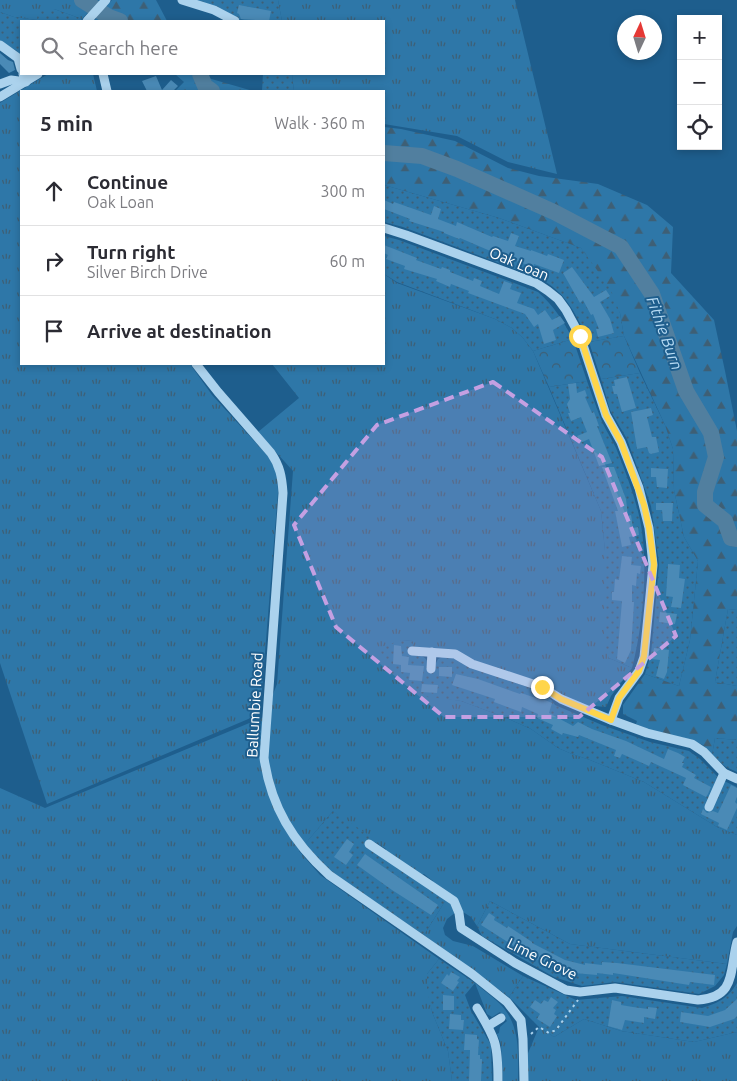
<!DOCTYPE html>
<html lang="en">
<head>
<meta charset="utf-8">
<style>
	:root { --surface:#fff; --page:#f7f7f7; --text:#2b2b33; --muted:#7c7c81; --line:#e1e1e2 }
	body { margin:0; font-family:Ubuntu,sans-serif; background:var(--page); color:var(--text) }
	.controls { position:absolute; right:15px; top:15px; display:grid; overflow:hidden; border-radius:0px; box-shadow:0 2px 8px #0003 }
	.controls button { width:45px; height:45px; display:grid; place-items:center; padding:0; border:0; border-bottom:1px solid var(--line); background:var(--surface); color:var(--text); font:25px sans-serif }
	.compass { position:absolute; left:617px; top:15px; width:45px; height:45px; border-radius:50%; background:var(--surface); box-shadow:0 2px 8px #0003; rotate:4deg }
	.stop { position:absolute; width:15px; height:15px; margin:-11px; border:4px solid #ffd54a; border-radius:50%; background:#fff }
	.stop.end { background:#ffd54a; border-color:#fff; box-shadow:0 1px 5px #0008 }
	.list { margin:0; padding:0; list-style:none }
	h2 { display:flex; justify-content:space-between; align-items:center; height:65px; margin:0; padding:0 20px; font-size:21px }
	h2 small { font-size:16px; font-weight:400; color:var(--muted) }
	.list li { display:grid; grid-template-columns:32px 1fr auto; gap:15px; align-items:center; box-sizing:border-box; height:70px; padding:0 20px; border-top:1px solid var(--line) }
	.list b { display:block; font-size:19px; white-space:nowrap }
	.list p { margin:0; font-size:16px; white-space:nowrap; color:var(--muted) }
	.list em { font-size:16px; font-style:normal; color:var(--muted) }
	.icon { flex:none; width:28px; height:28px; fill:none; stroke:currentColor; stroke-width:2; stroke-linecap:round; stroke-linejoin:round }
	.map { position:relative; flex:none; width:737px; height:1081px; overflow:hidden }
	.search { position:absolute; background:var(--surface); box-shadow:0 2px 8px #0003; left:20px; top:20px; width:365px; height:55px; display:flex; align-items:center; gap:12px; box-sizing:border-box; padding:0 18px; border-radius:0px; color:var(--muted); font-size:19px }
	.panel { position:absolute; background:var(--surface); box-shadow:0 2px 8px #0003; left:20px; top:90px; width:365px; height:275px; border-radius:0px }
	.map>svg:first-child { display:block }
	.grass { fill:url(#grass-tufts) }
	.forest { fill:url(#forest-firs) }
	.park { fill:url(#park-crowns) }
	.garden { fill:url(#garden-dots) }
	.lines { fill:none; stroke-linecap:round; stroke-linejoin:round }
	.river { stroke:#517f9f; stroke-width:16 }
	.building { fill:#4a8ab6 }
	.path { stroke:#abd2ed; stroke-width:2; stroke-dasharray:2.5 4; stroke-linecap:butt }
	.minor { stroke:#abd2ed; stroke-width:9 }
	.route { stroke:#ffd54a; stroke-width:6 }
	.marked { fill:#c4a0e2; fill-opacity:0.2; stroke:#c4a0e2; stroke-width:4; stroke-dasharray:10 6; stroke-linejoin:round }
	.labels { text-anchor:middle; stroke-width:4; stroke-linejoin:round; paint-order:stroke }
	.street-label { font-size:15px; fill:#fff; stroke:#1e5e8d }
	.water-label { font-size:16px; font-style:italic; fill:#b7dbf4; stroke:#1e5e8d }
</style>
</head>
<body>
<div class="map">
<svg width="737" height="1081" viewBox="0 0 737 1081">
	<defs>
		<pattern id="grass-tufts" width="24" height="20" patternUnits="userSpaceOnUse" patternTransform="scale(1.25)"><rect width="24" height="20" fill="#2e77a8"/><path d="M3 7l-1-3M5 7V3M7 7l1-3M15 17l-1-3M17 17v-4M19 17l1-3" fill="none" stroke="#3e5f75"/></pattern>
		<pattern id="forest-firs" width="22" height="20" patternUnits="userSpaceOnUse" patternTransform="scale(1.25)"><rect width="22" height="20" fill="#2e77a8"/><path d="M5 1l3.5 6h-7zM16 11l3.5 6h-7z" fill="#3e5f75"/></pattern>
		<pattern id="park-crowns" width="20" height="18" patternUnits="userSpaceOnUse" patternTransform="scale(1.25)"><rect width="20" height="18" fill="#2e77a8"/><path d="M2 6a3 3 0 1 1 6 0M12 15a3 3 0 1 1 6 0" fill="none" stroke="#3e5f75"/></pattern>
		<pattern id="garden-dots" width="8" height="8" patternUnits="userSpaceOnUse" patternTransform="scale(1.25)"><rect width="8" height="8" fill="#2e77a8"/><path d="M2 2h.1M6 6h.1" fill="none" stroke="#3e5f75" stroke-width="1.8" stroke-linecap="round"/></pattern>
	</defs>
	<rect width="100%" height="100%" fill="#1e5e8d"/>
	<g class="grass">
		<path d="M 0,0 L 99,0 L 82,19 L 54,9 L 37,20 L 14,17 L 0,12 Z"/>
		<path d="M 278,0 L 515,0 L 557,174 L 508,162 L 457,136 L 384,124 L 384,91 L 294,91 L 292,74 L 384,74 L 384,21 L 282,21 Z"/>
		<path d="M 48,74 L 93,74 L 97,91 L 21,91 L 21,364 L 190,364 L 212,395 L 268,456 L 277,473 L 278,492 L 260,714 L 47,804 L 0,663 L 0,103 Z"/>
		<path d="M 384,274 L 397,283 L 495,319 L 512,328 L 523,338 L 533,351 L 601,511 L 605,551 L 609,658 L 632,668 L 611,696 L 606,707 L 594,706 L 593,709 L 473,660 L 412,647 L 413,641 L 400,640 L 448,699 L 461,701 L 504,717 L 531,729 L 558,748 L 572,754 L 590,760 L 644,782 L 717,827 L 737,835 L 737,926 L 733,932 L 727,964 L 570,944 L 490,901 L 477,926 L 471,917 L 463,912 L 433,884 L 433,881 L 424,874 L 421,875 L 386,852 L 386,849 L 375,842 L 373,843 L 333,811 L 299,851 L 320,875 L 439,959 L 427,974 L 432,1012 L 448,1051 L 452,1081 L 0,1081 L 0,788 L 45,808 L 264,717 L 277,684 L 293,471 L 258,432 L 299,398 L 272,364 L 384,364 Z"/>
		<path d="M 447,898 L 453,905 L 456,912 L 447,919 L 443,928 L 445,935 L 453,941 L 473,946 L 523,976 L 509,997 L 424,935 Z"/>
		<path d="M 475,983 C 483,990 492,996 499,1003 C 521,1024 518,1053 518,1081 L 503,1081 L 501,1044 L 497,1034 L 499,1033 L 500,1027 L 507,1021 L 500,1012 L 492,1017 L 487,1014 Z"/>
		<path d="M 584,1019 L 621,1031 L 694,1042 L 737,1032 L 737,1081 L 526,1081 L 526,1058 L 539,1027 L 554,1037 Z"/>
	</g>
	<g class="forest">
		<path d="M 112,0 L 156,0 L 167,21 L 94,21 Z"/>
		<path d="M 175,74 L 207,74 L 208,78 L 253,91 L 175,91 L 184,82 Z"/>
		<path d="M 384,127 L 401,129 L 455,141 L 508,168 L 539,176 L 598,184 L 647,205 L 673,227 L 671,273 L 714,320 L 725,371 L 737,431 L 737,610 L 728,609 L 715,682 L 737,686 L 737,740 L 715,738 L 712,755 L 703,745 L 692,740 L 653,731 L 636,724 L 637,721 L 623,714 L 623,705 L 645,674 L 679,686 L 690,640 L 698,561 L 684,537 L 674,490 L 673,449 L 665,425 L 624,336 L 620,313 L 581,248 L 499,218 L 384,185 Z"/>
	</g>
	<g class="park">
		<path d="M 624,336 L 640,373 L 601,379 L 589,342 Z"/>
		<path d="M 573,339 L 587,381 L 549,387 L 533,351 Z"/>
	</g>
	<g class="garden">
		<path d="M 192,0 L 278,0 L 282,21 L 251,21 L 238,19 Z"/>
		<path d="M 54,9 L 82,19 L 80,21 L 21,21 L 21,57 L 20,58 L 17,51 L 0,41 L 0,12 L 14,17 L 37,20 L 38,10 Z"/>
		<path d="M 263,74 L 292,74 L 294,91 L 262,91 Z"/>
		<path d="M 384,185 L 499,218 L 581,248 L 610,288 L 620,313 L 624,336 L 589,342 C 576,314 567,293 539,278 L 403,227 L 384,222 Z"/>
		<path d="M 384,236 L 399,240 L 538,292 C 554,306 563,321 573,339 L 533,351 L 523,338 L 512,328 L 495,319 L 397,282 L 384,274 Z"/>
		<path d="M 640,373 L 665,425 L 673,449 L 674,490 L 684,537 L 698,561 L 690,640 L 679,686 L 645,674 L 651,654 L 659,564 L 651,506 L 627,439 L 610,410 L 601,379 Z"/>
		<path d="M 587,381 C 592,395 597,410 603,424 C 607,432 612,440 616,448 C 625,471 635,496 640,520 C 649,563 643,626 632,668 L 609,658 L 604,647 L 605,551 L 601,511 L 549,387 Z"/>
		<path d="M 728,609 L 737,610 L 737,686 L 715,682 Z"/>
		<path d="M 401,640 L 413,641 L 412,654 C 419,655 425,655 428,663 L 436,663 L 438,659 L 444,656 L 457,659 L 471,667 L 547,694 L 555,705 L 602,725 L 650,742 L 689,751 L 700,759 L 718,777 L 705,807 L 712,810 L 724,781 L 737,787 L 737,835 L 717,827 L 644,782 L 590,760 L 572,754 L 558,748 L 531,729 L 504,717 L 461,701 L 418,696 L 391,675 L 379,648 Z"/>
		<path d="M 715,738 L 737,740 L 737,772 L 726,767 L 712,755 Z"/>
		<path d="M 333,811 L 373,838 L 368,845 L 447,898 L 424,935 L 330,872 L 304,845 Z"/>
		<path d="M 490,901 L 570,944 L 727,964 L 724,975 L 715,986 L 699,994 L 615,982 L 582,986 L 554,977 L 482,936 L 477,926 Z"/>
		<path d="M 439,959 L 475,983 L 465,995 L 471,1011 L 491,1045 L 492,1081 L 452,1081 L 448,1051 L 432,1012 L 427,989 L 427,974 Z"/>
		<path d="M 523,976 L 576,1000 L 622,996 L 702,1008 C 719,1003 728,998 737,983 L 737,1032 L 694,1042 L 621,1031 L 584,1019 L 554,1037 L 539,1027 L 509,997 Z"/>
	</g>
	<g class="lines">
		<g class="river">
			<path d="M 82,0 L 109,17 L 120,21"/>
			<path d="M 200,74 L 205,86 L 212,91"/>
			<path d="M 384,153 L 422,156 L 457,169 L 554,212 L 621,247 L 652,294 L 686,391 L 711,433 L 716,457 L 705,492 L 705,505 L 725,521 L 731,538 L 737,539"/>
		</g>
	</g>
	<g class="building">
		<path d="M 239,5 L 271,11 L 269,21 L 241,19 L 239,14 L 237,13 Z"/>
		<path d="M 0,53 L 8,60 L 13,62 L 15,70 L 9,73 L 0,64 Z"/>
		<path d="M 156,76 L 162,90 L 171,80 L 178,86 L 173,91 L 147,91 L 142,81 Z"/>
		<path d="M 384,200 L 393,204 L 394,202 L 431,215 L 434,206 L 441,209 L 438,219 L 456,226 L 457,222 L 492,237 L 493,236 L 508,241 L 511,233 L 519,236 L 515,246 L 531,251 L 531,250 L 547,256 L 548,254 L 564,260 L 559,273 L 534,264 L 533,267 L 511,259 L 512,256 L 496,250 L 495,253 L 460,238 L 459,239 L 444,233 L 444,232 L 409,221 L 410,219 L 384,209 Z"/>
		<path d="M 384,245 L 417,258 L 416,260 L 441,269 L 442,267 L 450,270 L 450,272 L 473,281 L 474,278 L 482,281 L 480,286 L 499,294 L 504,281 L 512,284 L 510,289 L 521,293 L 517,303 L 534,309 L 538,315 L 545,310 L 552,320 L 560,316 L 565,323 L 553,330 L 556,340 L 544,344 L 538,324 L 534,327 L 525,314 L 468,293 L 469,291 L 451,284 L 450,287 L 436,281 L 437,279 L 404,269 L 405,266 L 386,259 L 388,255 L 384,253 Z"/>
		<path d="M 572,267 L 594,297 L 606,290 L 610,296 L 600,302 L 610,319 L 614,333 L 598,337 L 596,329 L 599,329 L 593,314 L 591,315 L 583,300 L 580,303 L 563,273 Z"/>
		<path d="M 627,377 L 636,408 L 622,412 L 617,394 L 614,394 L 612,386 L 615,386 L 614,380 Z"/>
		<path d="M 576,383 L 577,393 L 585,390 L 587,396 L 585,397 L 592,413 L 594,412 L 599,426 L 597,426 L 612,463 L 599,466 L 589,439 L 580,443 L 577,436 L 587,432 L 581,417 L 571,421 L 568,413 L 570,413 L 567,404 L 570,399 L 568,384 Z"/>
		<path d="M 651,408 L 653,415 L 647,417 L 652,437 L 656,437 L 659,452 L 651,454 L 649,453 L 647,447 L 637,449 L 631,412 Z"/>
		<path d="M 602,467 L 614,467 L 626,499 L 628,516 L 631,515 L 633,528 L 638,527 L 639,535 L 629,537 L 631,545 L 622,547 L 615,511 L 618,511 Z"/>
		<path d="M 651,468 L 668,469 L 667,488 L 657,487 L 656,477 L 651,477 Z"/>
		<path d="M 656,503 L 673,503 L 672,521 L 663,521 L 662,510 L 656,510 Z"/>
		<path d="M 622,556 L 632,557 L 631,565 L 641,566 L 640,574 L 637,573 L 636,586 L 632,585 L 632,602 L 634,602 L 631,650 L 625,663 L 617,659 L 622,601 L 612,600 L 612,592 L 614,592 L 615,579 L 619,580 Z"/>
		<path d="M 668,564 L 680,565 L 679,578 L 685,579 L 681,608 L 671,607 L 673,597 L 666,596 Z"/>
		<path d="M 660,612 L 677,614 L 675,624 L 659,622 Z"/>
		<path d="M 394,645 L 401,646 L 402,656 L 409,657 L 408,665 L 424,666 L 422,681 L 409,680 L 410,673 L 401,672 L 401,665 L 393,664 Z"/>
		<path d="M 654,648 L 669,650 L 667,672 L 664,679 L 656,676 L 660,660 L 652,659 Z"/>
		<path d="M 439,667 L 452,667 L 452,677 L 439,676 Z"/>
		<path d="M 456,674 L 478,679 L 520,694 L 521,693 L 536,698 L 545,700 L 552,703 L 549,713 L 573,726 L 578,722 L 592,729 L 626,741 L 664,759 L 668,749 L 678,753 L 685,757 L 682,763 L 684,763 L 682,767 L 696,775 L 694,778 L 711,787 L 708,794 L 706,797 L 683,785 L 686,778 L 651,762 L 649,766 L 622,754 L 620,758 L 614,756 L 616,750 L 579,735 L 578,737 L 563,733 L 562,735 L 551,729 L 553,725 L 537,718 L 538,714 L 522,707 L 521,712 L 494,702 L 495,699 L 452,685 Z"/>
		<path d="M 422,684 L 438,685 L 437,693 L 421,692 Z"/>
		<path d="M 731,785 L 737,788 L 737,797 L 735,802 L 737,804 L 737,808 L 727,830 L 718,826 L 719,823 L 701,814 L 703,809 L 707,813 L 713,811 L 718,813 Z"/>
		<path d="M 347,839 L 354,844 L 349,852 L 353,855 L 346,865 L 334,857 Z"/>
		<path d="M 365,854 L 438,905 L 431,915 L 392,890 L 357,865 Z"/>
		<path d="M 489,913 L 495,917 L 494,920 L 507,928 L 508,926 L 532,942 L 532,943 L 565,960 L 585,965 L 585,963 L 602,965 L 602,962 L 617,963 L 715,975 L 714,985 L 690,982 L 689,985 L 613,973 L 613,975 L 597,973 L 597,975 L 574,973 L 573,975 L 560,972 L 520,950 L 481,925 Z"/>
		<path d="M 451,972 L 460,977 L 457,981 L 459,982 L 453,991 L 441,983 L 447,974 L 449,976 Z"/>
		<path d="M 443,995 L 454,996 L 454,1010 L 443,1010 Z"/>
		<path d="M 551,997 L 558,1002 L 553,1008 L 556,1010 L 554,1014 L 557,1016 L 550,1027 L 537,1019 L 540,1014 L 530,1007 L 535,1000 L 541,1004 L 544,1000 L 548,1002 Z"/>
		<path d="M 737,999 L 737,1016 L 734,1019 L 710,1027 L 680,1022 L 681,1012 L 708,1016 L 725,1010 Z"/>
		<path d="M 612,1000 L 621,1002 L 621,1005 L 633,1007 L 648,1009 L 648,1007 L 657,1008 L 655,1019 L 644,1017 L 644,1023 L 625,1020 L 622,1030 L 608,1026 Z"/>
		<path d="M 450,1014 L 461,1015 L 461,1020 L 464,1020 L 463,1030 L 449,1029 Z"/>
		<path d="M 465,1034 L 477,1035 L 477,1039 L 479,1040 L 478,1055 L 480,1055 L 480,1059 L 482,1059 L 481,1081 L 469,1081 L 470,1050 L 464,1050 Z"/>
	</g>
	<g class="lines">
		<path class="path" d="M 531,1034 L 539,1027 L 549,1033 L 556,1030 L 578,1000"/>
		<g class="minor">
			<path d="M 182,0 L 214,10 L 235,21"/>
			<path d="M 87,21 L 106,0"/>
			<path d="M 0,45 L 18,58 L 21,69"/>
			<path d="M 103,74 L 107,91"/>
			<path d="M 0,84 L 11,80 L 26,82 L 23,74"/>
			<path d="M 0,97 L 38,74"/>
			<path d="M 384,228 L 406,235 L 536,283 L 548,291 L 558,299 L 566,310 L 580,336 L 606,415 L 621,442 L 639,488 L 649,528 L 653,565 L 644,657 L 639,671 L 619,698 L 611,720"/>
			<path d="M 196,364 L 218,392 L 271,453 C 280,466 282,477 283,493 L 264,758 C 271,807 293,842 329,875 L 472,974 L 507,1002 L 521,1020 L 523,1039 L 524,1081"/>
			<path d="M 412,651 L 455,654 L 472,664 L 542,687 L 561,699 L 611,720 L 647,733 L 692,744 L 704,752 L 724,773 L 737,779"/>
			<path d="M 431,669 L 432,652"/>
			<path d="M 709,807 L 724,773"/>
			<path d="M 369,844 L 454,901 L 459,913 L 461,928 L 515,963 L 566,990 L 580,992 L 615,988 L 698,1000 C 737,997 729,971 737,942"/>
			<path d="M 477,1008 C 496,1039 498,1044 498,1081"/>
			<path d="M 488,1026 L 501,1018"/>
		</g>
	</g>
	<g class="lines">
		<path class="route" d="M 542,687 L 561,699 L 611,720 L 619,698 L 639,671 L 644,656 L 654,564 L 649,528 L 644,505 L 621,442 L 606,415 L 580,336"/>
	</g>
	<path class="marked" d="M 493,382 L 602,457 L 676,636 L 579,717 L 444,717 L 336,627 L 294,525 L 377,425 Z"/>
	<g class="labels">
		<g class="street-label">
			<text transform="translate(519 264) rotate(23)" y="5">Oak Loan</text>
			<text transform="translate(255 705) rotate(-87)" y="5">Ballumbie Road</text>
			<text transform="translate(542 959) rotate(26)" y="5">Lime Grove</text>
		</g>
		<g class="water-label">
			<text transform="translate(665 333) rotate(70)" y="6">Fithie Burn</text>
		</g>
	</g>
</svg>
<div class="controls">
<button>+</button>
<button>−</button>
<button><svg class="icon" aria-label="locate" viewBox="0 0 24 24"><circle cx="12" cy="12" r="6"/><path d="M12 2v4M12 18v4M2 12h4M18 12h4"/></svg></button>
</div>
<svg class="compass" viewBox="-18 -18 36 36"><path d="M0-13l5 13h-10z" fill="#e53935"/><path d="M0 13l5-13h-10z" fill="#7c7c81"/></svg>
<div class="stop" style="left:580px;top:336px"></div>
<div class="stop end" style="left:542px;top:687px"></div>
<div class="search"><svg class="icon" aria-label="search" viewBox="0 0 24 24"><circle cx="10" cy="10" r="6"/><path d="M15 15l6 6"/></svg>Search here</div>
<section class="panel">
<h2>5 min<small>Walk · 360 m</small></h2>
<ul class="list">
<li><svg class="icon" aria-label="ahead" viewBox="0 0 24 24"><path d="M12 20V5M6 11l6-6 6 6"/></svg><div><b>Continue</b><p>Oak Loan</p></div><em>300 m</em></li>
<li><svg class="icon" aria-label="right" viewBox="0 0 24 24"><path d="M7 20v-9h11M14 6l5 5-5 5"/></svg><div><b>Turn right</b><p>Silver Birch Drive</p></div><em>60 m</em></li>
<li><svg class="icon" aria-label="arrive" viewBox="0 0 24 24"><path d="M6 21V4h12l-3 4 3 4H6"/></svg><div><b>Arrive at destination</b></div></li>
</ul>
</section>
</div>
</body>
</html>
